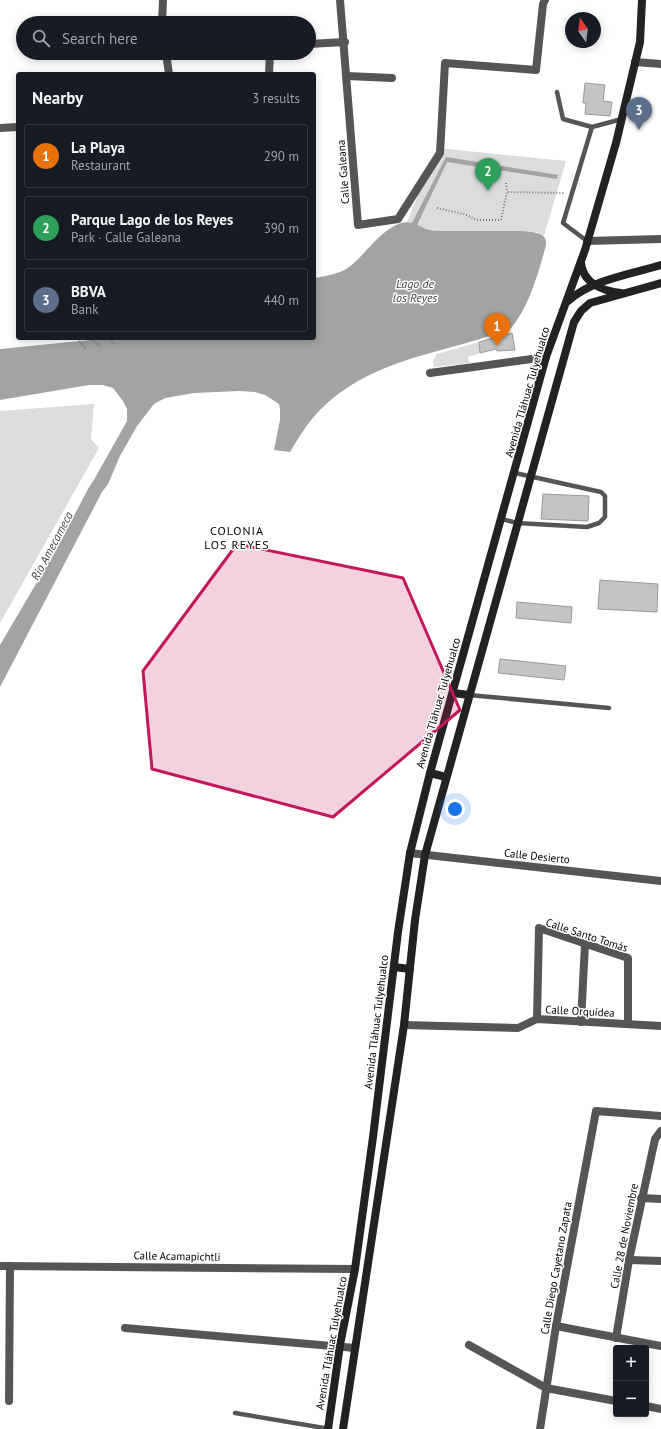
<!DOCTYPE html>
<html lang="en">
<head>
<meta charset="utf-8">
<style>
	:root { --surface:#171b24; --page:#20242c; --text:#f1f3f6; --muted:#9ea1a6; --line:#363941; --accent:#858687 }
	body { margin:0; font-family:"PT Sans",sans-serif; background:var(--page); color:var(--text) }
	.controls { position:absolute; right:12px; bottom:12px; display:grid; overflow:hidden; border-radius:4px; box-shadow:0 2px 10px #0003 }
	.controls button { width:36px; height:36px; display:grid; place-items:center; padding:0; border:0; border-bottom:1px solid var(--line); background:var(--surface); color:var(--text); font:20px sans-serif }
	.compass { position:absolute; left:565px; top:12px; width:36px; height:36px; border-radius:50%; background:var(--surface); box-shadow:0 2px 10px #0003; rotate:346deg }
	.you { position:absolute; left:455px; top:809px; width:14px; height:14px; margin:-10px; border:3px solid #fff; border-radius:50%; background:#1a73e8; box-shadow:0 0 0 6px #1a73e833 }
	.badge { display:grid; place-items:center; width:26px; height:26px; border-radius:50%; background:var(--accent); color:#fff; font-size:13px; font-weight:700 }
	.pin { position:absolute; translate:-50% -33px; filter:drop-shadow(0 1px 2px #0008) }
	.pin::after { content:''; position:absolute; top:21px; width:14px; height:12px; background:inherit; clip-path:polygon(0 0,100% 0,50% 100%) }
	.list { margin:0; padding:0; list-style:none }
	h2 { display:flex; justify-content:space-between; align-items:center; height:52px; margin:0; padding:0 16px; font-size:17px }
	h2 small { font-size:13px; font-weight:400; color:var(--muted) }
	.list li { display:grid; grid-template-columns:26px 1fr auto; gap:12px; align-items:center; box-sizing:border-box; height:64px; margin:0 8px 8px; padding:0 8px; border:1px solid var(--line); border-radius:4px }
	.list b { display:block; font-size:15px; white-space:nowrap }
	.list p { margin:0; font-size:13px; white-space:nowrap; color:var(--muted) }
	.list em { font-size:13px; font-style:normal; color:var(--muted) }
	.icon { flex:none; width:22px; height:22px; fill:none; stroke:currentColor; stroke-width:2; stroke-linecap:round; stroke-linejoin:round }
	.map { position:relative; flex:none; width:661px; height:1429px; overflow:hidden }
	.search { position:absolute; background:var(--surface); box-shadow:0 2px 10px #0003; left:16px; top:16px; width:300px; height:44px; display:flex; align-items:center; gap:10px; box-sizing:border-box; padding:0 14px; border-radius:22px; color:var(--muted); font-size:15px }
	.panel { position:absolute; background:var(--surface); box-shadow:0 2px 10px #0003; left:16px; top:72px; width:300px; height:268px; border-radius:4px }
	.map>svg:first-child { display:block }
	.green { fill:#dcdcdc }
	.water { fill:#a3a3a3 }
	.building { fill:#c4c4c4; stroke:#999 }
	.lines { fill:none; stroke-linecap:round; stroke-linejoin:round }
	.path { stroke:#777; stroke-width:2; stroke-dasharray:1 2; stroke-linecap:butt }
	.lane { stroke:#555; stroke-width:4.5 }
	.street { stroke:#555; stroke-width:8 }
	.secondary { stroke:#222; stroke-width:8 }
	.marked { fill:#c2185b; fill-opacity:0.2; stroke:#c2185b; stroke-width:3; stroke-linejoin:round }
	.labels { text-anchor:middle; stroke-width:3; stroke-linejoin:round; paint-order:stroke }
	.street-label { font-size:11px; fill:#000; stroke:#fff }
	.water-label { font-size:12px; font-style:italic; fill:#444; stroke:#fff }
	.neighbourhood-label { font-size:12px; letter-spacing:1px; fill:#000; stroke:#fff }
</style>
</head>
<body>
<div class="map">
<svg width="661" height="1429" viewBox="0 0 661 1429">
	<rect width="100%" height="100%" fill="#fff"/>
	<g class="green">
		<path d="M 437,148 L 566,161 L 544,236 L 536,232 L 522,231 L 435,231 L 426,229 L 407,222 Z"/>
		<path d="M 479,342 L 480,353 L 468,357 L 469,363 L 434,367 L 433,361 L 437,354 Z"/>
		<path d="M 94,404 L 91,439 L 99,448 L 0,623 L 0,411 Z"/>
	</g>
	<path class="water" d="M 446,157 L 558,175 L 557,179 L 447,162 L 417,225 L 426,229 L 435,231 L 522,231 C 532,232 548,232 546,245 C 539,271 528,311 509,330 C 488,336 468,343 448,348 C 400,361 356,374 320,410 C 308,422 299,437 290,452 L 274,450 L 280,420 L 280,409 L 279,404 L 265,395 L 255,392 L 239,391 L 194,393 L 165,398 L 154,404 L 137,426 L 120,456 L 108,484 L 102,492 L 0,687 L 0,645 L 56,550 L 88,489 L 95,478 L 127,421 L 127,409 L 123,401 L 113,388 L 103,385 L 89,385 L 0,400 L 0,349 L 110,338 L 314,338 L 314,278 C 325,276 340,274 349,267 C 366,255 389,217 412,223 Z"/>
	<g class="building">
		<path d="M 585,83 L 605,85 L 603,101 L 612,102 L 610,116 L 585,114 L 586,103 L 583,103 Z"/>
		<path d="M 512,333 L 515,350 L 497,351 L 496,349 L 480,353 L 479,342 Z"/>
		<path d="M 543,494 L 589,496 L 588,521 L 541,519 Z"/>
		<path d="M 600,580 L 658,584 L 657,612 L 598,609 Z"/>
		<path d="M 517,602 L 572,607 L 571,623 L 516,618 Z"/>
		<path d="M 500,659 L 566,666 L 564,680 L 498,673 Z"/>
	</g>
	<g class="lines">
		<g class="path">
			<path d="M 506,183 L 507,192"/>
			<path d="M 437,208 L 464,214 L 477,220 L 501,220 L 507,192 L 565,193"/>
			<path d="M 110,338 L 114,344"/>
			<path d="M 92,340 L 100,346"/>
			<path d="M 79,341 L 86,349"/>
		</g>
		<g class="lane">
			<path d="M 557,92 L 563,119 L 592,127"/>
			<path d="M 587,241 L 563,223 L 592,127 L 622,119"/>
			<path d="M 502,519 L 517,523 L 587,527 L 599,523 L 605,517 L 605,496 L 601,492 L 515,473"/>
			<path d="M 469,695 L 609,708"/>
			<path d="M 235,1413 L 330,1429"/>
		</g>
		<g class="street">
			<path d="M 340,0 L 358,225 L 398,219 L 440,153 L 445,63 L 536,70 L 543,4 L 545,0"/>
			<path d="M 162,23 L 163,0"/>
			<path d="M 309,44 L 345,42"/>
			<path d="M 166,53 L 169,74"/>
			<path d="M 635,62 L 661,64"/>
			<path d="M 269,74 L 270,53"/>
			<path d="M 347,76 L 392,78"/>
			<path d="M 0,128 L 18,127"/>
			<path d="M 587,241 L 661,239"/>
			<path d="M 430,373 L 546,357"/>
			<path d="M 410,853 L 661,881"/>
			<path d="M 537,1019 L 539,928 L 628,958 L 628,1024"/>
			<path d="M 581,1022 L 585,944"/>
			<path d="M 404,1025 L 518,1028 L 537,1019 L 661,1026"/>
			<path d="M 641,1198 L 661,1199"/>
			<path d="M 629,1260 L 661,1261"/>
			<path d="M 0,1266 L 355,1269"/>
			<path d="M 556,1326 L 661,1346"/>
			<path d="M 125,1328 L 355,1348"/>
			<path d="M 616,1338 L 629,1260 L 655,1139 L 661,1131"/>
			<path d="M 469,1345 L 546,1388 L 616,1401"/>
			<path d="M 9,1401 L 10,1266"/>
			<path d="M 646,1406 L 661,1409"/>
			<path d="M 540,1429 L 556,1326 L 596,1111 L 661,1116"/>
		</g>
		<g class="secondary">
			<path d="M 581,263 C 583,283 602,291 621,293"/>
			<path d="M 568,301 C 591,280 631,274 661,265"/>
			<path d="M 453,693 L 469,695"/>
			<path d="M 430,773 L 446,777"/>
			<path d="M 394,967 L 410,969"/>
			<path d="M 328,1429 L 340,1345 L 355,1269 L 373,1137 L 398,932 L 410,853 L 430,773 L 546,357 L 585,250 L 616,143 L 640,42 L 642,0"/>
			<path d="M 343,1429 L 404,1025 L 415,920 L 425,855 L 574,322 L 581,311 L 590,303 L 661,283"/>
		</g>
	</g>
	<path class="marked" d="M 237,544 L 403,578 L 460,710 L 333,817 L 152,769 L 143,671 Z"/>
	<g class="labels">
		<g class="street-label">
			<text transform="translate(343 172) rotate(-94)" y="4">Calle Galeana</text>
			<text transform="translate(527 392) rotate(-74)" y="4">Avenida Tláhuac Tulyehualco</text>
			<text transform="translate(438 703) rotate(-74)" y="4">Avenida Tláhuac Tulyehualco</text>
			<text transform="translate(537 856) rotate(6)" y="4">Calle Desierto</text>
			<text transform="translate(587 935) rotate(18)" y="4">Calle Santo Tomás</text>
			<text transform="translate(580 1011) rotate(3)" y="4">Calle Orquídea</text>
			<text transform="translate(376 1022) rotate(-83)" y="4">Avenida Tláhuac Tulyehualco</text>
			<text transform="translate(624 1236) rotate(-79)" y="4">Calle 28 de Noviembre</text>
			<text transform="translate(177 1256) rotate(1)" y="4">Calle Acamapichtli</text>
			<text transform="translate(556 1268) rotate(-80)" y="4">Calle Diego Cayetano Zapata</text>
			<text transform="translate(331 1343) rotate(-80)" y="4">Avenida Tláhuac Tulyehualco</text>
		</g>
		<g class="water-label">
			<text x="415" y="288">Lago de<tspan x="415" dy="14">los Reyes</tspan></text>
			<text transform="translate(52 546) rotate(-62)" y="4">Rio Amecameca</text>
		</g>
		<g class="neighbourhood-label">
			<text x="237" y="535">COLONIA<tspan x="237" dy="14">LOS REYES</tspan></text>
		</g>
	</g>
</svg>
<div class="controls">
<button>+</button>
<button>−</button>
</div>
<svg class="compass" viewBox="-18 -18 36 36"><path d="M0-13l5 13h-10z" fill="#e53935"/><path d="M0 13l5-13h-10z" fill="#9ea1a6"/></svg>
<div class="you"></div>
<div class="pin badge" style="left:497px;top:346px;background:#e8710a">1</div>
<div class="pin badge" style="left:488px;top:191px;background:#2e9e5b">2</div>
<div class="pin badge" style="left:639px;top:130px;background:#5c6f8a">3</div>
<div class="search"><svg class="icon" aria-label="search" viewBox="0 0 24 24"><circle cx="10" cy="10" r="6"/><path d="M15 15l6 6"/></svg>Search here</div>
<section class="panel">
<h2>Nearby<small>3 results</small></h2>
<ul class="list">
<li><span class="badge" style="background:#e8710a">1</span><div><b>La Playa</b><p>Restaurant</p></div><em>290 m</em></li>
<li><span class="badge" style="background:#2e9e5b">2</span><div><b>Parque Lago de los Reyes</b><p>Park · Calle Galeana</p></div><em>390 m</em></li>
<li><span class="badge" style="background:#5c6f8a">3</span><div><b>BBVA</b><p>Bank</p></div><em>440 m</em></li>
</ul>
</section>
</div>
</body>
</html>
